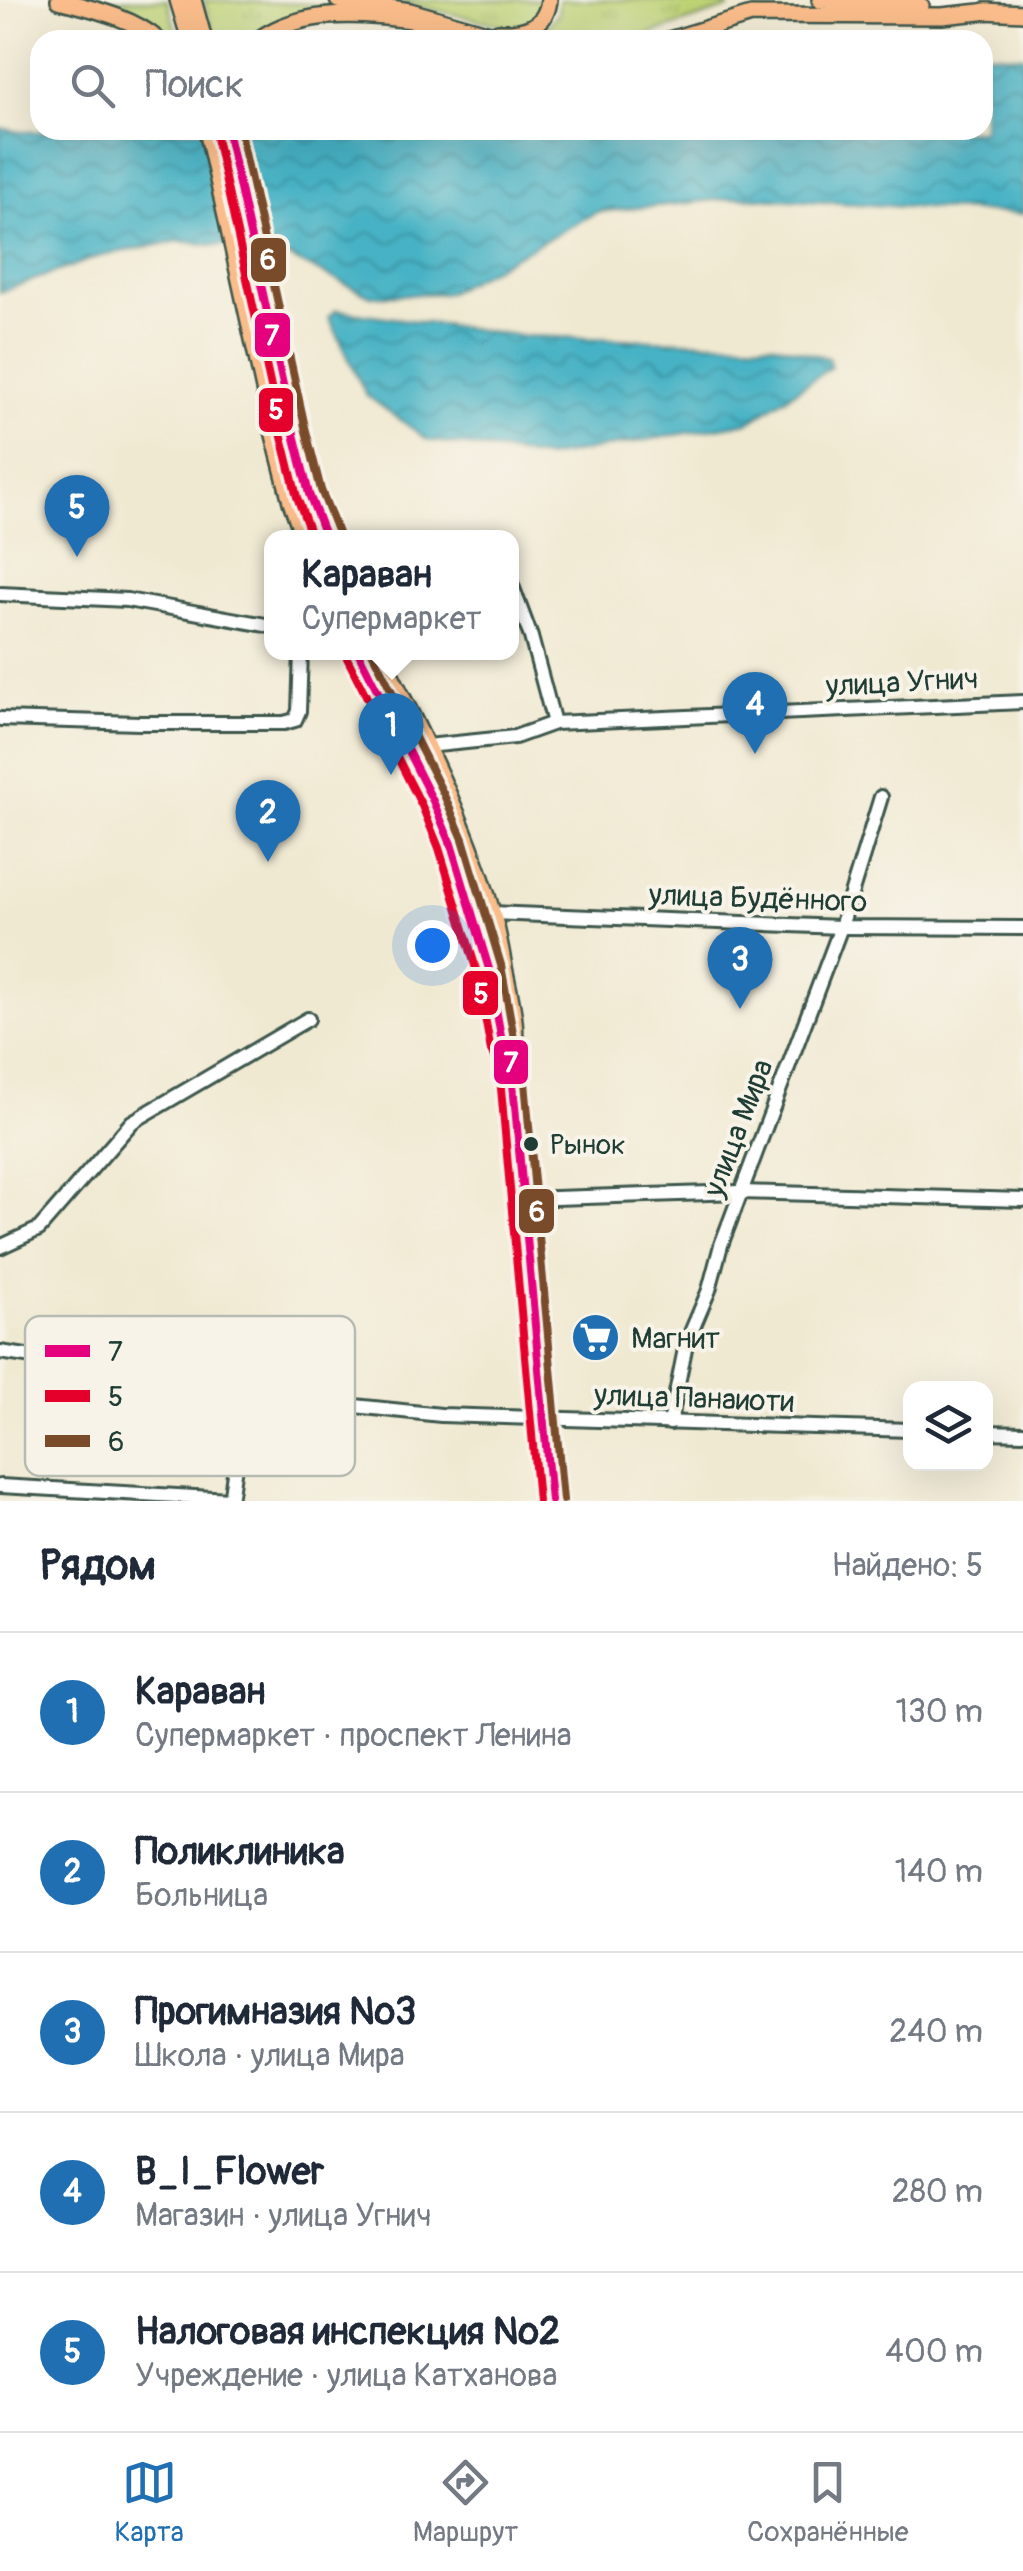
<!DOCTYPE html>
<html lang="ru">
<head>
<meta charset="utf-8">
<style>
	:root { --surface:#fff; --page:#f6f6f7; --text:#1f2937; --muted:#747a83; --line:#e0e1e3; --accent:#1f6fb2 }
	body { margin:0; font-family:Pangolin,sans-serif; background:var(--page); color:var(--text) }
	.controls { position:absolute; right:30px; bottom:30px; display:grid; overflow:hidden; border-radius:20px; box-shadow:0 10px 40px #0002 }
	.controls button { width:90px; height:90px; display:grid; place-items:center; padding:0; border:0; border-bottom:2px solid var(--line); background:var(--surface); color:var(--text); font:50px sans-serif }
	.you { position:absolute; left:432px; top:945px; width:35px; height:35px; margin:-25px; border:8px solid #fff; border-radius:50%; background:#1a73e8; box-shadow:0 0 0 15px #1a73e833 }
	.badge { display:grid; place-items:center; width:65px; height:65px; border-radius:50%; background:var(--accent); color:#fff; font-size:32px; font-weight:700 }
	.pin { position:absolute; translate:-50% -82px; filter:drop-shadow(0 2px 5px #0008) }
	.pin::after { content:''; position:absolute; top:52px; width:35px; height:30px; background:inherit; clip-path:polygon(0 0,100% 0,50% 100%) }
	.popup { position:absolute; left:264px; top:530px; width:255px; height:130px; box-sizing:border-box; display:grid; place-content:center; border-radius:20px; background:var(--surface); filter:drop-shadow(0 2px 8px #0005); font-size:32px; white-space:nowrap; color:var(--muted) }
	.popup b { font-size:38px; color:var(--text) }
	.popup::after { content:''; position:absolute; left:50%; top:100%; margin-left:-20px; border:20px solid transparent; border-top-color:var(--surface) }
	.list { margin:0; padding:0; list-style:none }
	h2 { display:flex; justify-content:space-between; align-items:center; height:130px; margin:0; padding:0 40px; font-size:42px }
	h2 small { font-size:32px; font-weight:400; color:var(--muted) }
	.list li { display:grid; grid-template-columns:65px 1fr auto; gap:30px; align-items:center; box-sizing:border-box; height:160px; padding:0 40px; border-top:2px solid var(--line) }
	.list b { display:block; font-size:38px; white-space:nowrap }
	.list p { margin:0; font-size:32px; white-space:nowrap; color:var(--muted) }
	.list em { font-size:32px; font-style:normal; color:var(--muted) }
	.icon { flex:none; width:55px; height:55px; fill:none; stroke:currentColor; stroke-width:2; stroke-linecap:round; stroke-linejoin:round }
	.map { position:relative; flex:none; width:1023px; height:1501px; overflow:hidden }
	.search { position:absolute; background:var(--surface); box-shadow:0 10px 40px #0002; left:30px; right:30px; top:30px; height:110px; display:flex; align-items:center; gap:25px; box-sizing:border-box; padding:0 35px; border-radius:30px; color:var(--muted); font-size:38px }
	.sheet { height:930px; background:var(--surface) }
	nav { display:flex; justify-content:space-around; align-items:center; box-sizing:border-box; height:140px; border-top:2px solid var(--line); background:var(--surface); font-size:28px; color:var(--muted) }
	nav a { display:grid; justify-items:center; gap:5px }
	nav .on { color:var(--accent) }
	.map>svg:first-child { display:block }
	.grass { fill:url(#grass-tufts); stroke:#6e8854; stroke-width:2.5 }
	.water { fill:url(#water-waves); stroke:#33787c; stroke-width:2.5 }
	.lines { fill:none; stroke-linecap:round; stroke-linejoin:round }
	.minor-casing { stroke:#3e574c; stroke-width:18 }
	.major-casing { stroke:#3e574c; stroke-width:20 }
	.minor { stroke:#fff; stroke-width:12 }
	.major { stroke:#f9bc8a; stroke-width:15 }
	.bus-1-casing { stroke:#f7f3e8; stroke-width:15 }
	.bus-2-casing { stroke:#f7f3e8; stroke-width:15 }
	.bus-3-casing { stroke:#f7f3e8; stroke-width:15 }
	.bus-1 { stroke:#e5007d; stroke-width:8 }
	.bus-2 { stroke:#e4002b; stroke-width:8 }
	.bus-3 { stroke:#7a4b2a; stroke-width:8 }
	.bus-dot { fill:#1f3d34; stroke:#f7f3e8; stroke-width:4 }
	.labels { text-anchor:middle; stroke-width:8; stroke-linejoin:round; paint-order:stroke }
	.bus-label { font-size:28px; fill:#1f3d34; stroke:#f7f3e8; text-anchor:start }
	.street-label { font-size:30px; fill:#1f3d34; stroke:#f7f3e8 }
	.poi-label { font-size:30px; fill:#1f3d34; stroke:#f7f3e8; text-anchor:start }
	.key { fill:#f7f3e8; stroke:#b6bcb2; stroke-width:2.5 }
	.key-label { font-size:28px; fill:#1f3d34 }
	.line-badge { stroke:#f7f3e8; stroke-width:4 }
	.badge-label { font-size:28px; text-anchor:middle; font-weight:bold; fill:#fff }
</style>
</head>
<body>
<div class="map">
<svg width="1023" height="1501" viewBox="0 0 1023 1501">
	<defs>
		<pattern id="grass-tufts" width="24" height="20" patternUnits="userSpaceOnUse" patternTransform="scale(2.5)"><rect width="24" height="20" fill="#bdd275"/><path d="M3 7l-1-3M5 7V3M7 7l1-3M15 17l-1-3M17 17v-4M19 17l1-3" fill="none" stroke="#a2b566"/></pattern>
		<pattern id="water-waves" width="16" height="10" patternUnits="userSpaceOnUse" patternTransform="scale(2.5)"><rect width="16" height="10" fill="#47b2c5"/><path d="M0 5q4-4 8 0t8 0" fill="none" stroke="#3b92a1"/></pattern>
	</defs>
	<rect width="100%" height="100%" fill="#f7f3e8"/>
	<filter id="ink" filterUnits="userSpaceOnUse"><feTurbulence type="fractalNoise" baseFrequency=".01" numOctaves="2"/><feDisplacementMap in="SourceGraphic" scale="20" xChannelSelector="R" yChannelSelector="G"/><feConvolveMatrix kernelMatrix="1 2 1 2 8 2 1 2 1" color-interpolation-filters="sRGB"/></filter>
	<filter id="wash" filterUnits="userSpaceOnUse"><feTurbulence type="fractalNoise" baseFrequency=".0048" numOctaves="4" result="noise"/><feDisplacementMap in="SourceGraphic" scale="40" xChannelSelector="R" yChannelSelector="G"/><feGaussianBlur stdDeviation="2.25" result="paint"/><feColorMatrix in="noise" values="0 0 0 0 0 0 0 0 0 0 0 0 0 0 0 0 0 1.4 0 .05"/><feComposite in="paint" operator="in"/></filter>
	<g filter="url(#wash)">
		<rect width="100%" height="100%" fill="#f0e9d2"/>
		<g class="grass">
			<path d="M 72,0 L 167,0 L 179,40 L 165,40 L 156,31 Z"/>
			<path d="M 204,0 L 306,4 L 379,11 L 266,28 L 250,40 L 215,40 Z"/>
			<path d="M 391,0 L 545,0 L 534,23 L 510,27 Z"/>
			<path d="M 559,0 L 654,0 L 728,5 L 729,8 L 632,40 L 560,40 L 541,35 L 558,13 Z"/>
		</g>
		<g class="water">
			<path d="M 983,53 L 1023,56 L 1023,214 L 744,197 L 597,212 L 447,293 L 371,296 L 275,251 L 256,245 L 213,245 L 179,241 L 103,255 L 0,292 L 0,128 L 21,132 L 162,130 L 983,130 Z"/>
			<path d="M 336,310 L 523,336 L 775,344 L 828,358 L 831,367 L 749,422 L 545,458 L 428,440 L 366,395 L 329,317 Z"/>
		</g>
	</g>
	<g filter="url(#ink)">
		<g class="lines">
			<defs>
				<g id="minor">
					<path d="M 511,583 L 531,637 L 554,723"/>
					<path d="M 0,594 L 127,600 L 271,626"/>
					<path d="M 0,719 L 140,723 L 284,723 L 295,720 L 299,711 L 301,652"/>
					<path d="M 427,746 L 515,737 L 554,723 L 1023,702"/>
					<path d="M 492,913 L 841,927 L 1023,928"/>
					<path d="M 524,1199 L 740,1192 L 1023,1200"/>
					<path d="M 0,1247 L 39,1229 L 132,1122 L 308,1019"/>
					<path d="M 0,1352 L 345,1405 L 441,1415 L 910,1430"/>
					<path d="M 670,1423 L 686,1344 L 709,1290 L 721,1245 L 841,927 L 881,797"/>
					<path d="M 986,1432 L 1023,1433"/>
					<path d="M 0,1486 L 230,1499"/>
					<path d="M 230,1501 L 246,1389"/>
				</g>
				<g id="major">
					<path d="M 59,0 C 92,9 132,17 158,40"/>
					<path d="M 178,0 L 190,40"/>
					<path d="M 193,0 L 204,40"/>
					<path d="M 338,0 L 410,11 L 511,40"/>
					<path d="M 820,0 L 921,6"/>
					<path d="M 984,11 L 1023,13"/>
					<path d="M 498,32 C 523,33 546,28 549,0"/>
					<path d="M 258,40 C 313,0 391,19 454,25"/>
					<path d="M 669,40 L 751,15 L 942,16 L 990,11"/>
					<path d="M 207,130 L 274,435 L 291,502 L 304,538"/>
					<path d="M 227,130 L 293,430 L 309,494 L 326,538"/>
					<path d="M 358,652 L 433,801 L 451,844 L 489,969 L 503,1048 L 511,1062"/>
					<path d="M 379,652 C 423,736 465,821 492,912 C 498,931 501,952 505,972 C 511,1001 520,1033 511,1062 L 551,1501"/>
				</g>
			</defs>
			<use href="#minor" class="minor-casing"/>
			<use href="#major" class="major-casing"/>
			<use href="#minor" class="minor"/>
			<use href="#major" class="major"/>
			<defs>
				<g id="bus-1">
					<path d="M 227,130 L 293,430 L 309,494 L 326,538"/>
					<path d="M 358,652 L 433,801 L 451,844 L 489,969 L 503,1048 L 511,1062 L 551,1501"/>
				</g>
				<g id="bus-2">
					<path d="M 215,133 L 281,433 L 297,497 L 312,538"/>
					<path d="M 347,658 L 422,806 L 439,848 L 477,972 L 491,1051 L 499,1066 L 538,1501"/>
				</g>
				<g id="bus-3">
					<path d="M 240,130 L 305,427 L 321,490 L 338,533"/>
					<path d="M 372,652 L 444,795 L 463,839 L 501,965 L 515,1044 L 523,1060 L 563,1500"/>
				</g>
			</defs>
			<use href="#bus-1" class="bus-1-casing"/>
			<use href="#bus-2" class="bus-2-casing"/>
			<use href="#bus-3" class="bus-3-casing"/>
			<use href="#bus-1" class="bus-1"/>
			<use href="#bus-2" class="bus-2"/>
			<use href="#bus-3" class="bus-3"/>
		</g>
	</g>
	<defs>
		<symbol id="supermarket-disc" viewBox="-11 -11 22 22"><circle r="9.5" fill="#1f6fb2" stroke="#f7f3e8"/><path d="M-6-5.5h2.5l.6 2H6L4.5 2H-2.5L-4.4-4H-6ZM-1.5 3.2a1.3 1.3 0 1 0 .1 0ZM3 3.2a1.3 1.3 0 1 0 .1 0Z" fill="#fff"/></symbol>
	</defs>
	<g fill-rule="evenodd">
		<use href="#supermarket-disc" x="568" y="1310" width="55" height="55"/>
	</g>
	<circle class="bus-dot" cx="531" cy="1144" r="9"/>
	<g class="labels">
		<g class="bus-label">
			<text x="550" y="1154">Рынок</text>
		</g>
		<g class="street-label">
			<text transform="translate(902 682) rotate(-3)" y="10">улица Угнич</text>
			<text transform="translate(758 898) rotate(2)" y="10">улица Будённого</text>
			<text transform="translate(738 1128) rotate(-69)" y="10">улица Мира</text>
			<text transform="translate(694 1398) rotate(2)" y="10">улица Панаиоти</text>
		</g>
		<g class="poi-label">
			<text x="631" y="1348">Магнит</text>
		</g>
	</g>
	<rect x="25" y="1316" width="330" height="160" rx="15" class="key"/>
	<rect x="45" y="1345" width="45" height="12" fill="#e5007d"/>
	<rect x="45" y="1390" width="45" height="12" fill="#e4002b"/>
	<rect x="45" y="1435" width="45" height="12" fill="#7a4b2a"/>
	<g class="key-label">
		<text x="108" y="1361">7</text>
		<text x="108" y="1406">5</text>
		<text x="108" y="1451">6</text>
	</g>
	<g class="line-badge">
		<rect x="249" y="236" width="39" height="48" rx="10" fill="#7a4b2a"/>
		<rect x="253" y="311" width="39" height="48" rx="10" fill="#e5007d"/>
		<rect x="257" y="386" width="38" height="48" rx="10" fill="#e4002b"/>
		<rect x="461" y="969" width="39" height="48" rx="10" fill="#e4002b"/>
		<rect x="492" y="1038" width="38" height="48" rx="10" fill="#e5007d"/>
		<rect x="517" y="1187" width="39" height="48" rx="10" fill="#7a4b2a"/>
	</g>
	<g class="badge-label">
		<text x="268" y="269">6</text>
		<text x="272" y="345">7</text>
		<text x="276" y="419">5</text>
		<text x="481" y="1003">5</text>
		<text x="511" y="1072">7</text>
		<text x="537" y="1221">6</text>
	</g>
</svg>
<div class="controls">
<button><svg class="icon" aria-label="layers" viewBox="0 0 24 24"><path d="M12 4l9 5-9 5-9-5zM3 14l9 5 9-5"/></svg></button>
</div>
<div class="you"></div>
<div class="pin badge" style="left:391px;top:775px">1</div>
<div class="popup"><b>Караван</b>Супермаркет</div>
<div class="pin badge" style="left:268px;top:862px">2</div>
<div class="pin badge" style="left:740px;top:1009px">3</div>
<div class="pin badge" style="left:755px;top:754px">4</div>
<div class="pin badge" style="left:77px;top:557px">5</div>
<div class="search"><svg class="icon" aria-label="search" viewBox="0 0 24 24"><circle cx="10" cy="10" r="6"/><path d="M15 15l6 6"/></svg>Поиск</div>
</div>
<section class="sheet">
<h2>Рядом<small>Найдено: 5</small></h2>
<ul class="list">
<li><span class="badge">1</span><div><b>Караван</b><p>Супермаркет · проспект Ленина</p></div><em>130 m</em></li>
<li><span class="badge">2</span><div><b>Поликлиника</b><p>Больница</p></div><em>140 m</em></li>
<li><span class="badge">3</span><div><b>Прогимназия №3</b><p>Школа · улица Мира</p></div><em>240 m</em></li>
<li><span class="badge">4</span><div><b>B_I_Flower</b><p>Магазин · улица Угнич</p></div><em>280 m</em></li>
<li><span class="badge">5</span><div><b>Налоговая инспекция №2</b><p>Учреждение · улица Катханова</p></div><em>400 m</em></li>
</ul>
</section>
<nav>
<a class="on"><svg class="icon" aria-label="map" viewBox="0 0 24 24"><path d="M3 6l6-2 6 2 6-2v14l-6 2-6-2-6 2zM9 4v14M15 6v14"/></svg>Карта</a>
<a><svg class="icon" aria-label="directions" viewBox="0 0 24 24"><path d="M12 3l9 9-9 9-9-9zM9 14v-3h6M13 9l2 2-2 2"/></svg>Маршрут</a>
<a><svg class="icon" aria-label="saved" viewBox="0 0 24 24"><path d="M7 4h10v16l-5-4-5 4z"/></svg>Сохранённые</a>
</nav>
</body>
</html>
